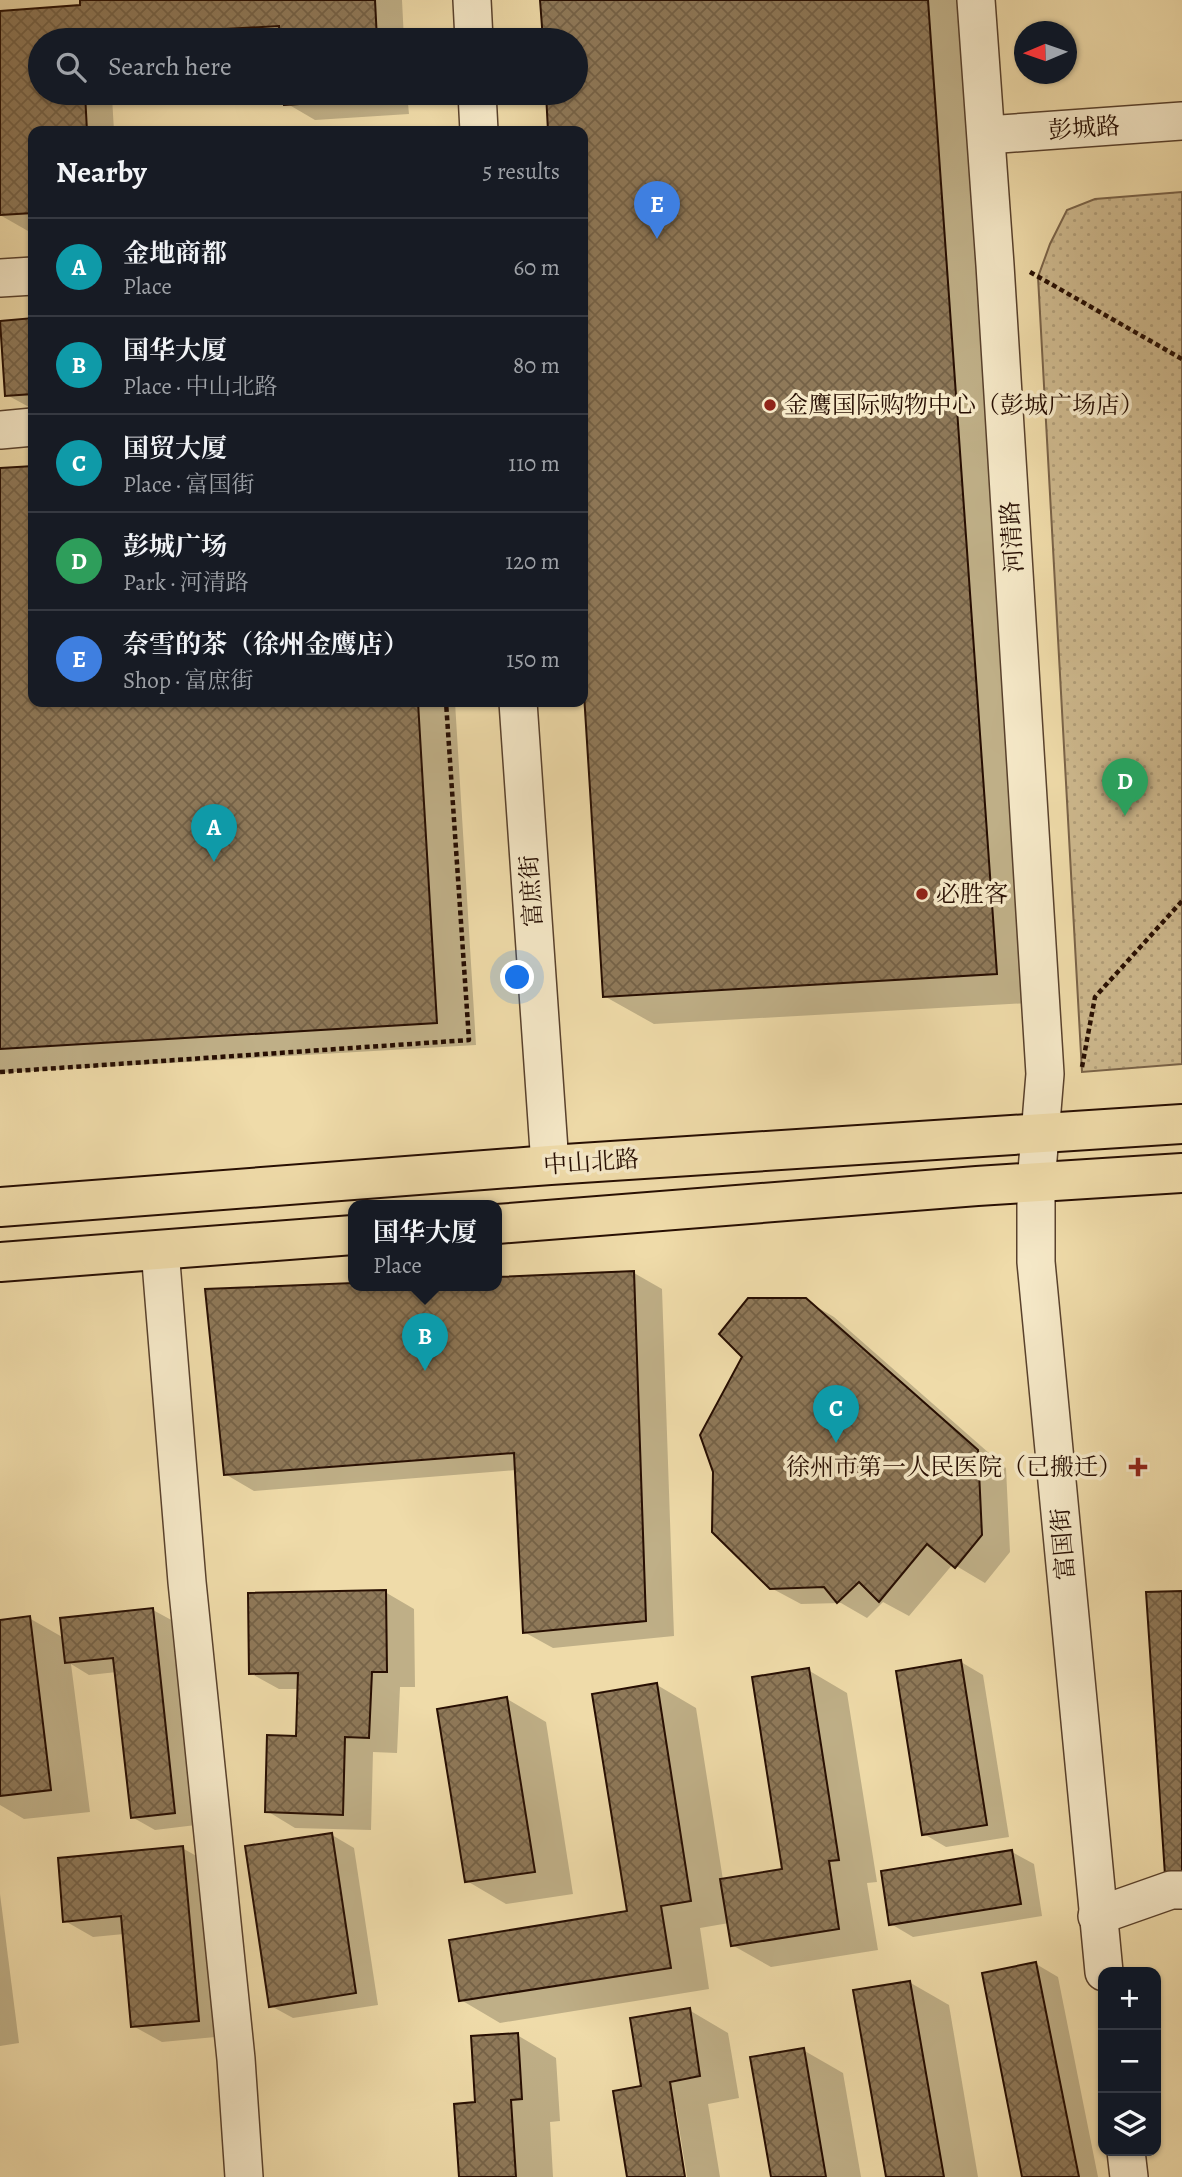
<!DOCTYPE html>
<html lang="en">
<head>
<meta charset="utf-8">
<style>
	:root { --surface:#171b24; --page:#242831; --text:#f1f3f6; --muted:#9ea1a6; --line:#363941; --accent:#d93025 }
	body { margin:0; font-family:Alegreya,"Noto Serif SC",serif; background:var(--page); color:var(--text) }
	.controls { position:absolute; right:21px; bottom:21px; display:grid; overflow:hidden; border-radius:14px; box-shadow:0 2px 5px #0004 }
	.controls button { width:63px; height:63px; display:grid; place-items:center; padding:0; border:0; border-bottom:2px solid var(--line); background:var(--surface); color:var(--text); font:35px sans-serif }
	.compass { position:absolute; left:1014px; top:21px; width:63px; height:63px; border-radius:50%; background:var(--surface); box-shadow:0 2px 5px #0004; rotate:268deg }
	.you { position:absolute; left:518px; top:978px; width:24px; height:24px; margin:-18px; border:5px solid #fff; border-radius:50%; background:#1a73e8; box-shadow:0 0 0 10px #1a73e833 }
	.badge { display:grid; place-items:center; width:46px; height:46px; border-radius:50%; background:var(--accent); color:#fff; font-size:23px; font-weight:700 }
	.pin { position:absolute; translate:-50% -58px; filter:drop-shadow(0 2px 4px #0008) }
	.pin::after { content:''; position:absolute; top:37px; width:24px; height:21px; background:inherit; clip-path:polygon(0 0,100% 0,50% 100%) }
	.popup { position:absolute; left:348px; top:1200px; width:154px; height:91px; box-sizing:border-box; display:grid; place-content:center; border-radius:14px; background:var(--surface); filter:drop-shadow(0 2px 5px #0005); font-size:23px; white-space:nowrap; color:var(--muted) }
	.popup b { font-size:26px; color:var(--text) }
	.popup::after { content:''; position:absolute; left:50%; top:100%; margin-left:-14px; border:14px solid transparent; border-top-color:var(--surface) }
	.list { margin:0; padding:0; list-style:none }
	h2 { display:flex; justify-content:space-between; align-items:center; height:91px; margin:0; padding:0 28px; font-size:30px }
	h2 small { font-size:23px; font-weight:400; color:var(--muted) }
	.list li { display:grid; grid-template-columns:46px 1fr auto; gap:21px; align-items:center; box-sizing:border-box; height:98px; padding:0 28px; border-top:2px solid var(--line) }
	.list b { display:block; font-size:26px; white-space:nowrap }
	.list p { margin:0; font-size:23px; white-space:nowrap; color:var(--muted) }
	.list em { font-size:23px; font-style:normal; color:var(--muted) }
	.icon { flex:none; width:38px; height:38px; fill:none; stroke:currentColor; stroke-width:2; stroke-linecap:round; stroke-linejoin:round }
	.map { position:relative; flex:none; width:1182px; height:2177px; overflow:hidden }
	.search { position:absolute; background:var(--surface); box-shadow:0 2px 5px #0004; left:28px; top:28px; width:560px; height:77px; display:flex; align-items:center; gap:18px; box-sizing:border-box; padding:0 24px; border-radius:38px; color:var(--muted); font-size:26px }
	.panel { position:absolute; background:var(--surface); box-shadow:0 2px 5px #0004; left:28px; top:126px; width:560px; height:581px; border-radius:14px }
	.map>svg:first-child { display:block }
	.park { fill:url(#park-dots); stroke:#7a6348; stroke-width:2 }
	.shadow { fill:#0003 }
	.building { fill:url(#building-cross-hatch); stroke:#270e02; stroke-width:2 }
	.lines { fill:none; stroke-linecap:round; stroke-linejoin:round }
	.minor-casing { stroke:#59412c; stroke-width:40 }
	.major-casing { stroke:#270e02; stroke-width:42 }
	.path { stroke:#270e02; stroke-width:4.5; stroke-dasharray:5 3.5; stroke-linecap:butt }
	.minor { stroke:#f5e8c7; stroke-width:37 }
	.major { stroke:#efdba9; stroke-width:38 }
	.poi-dot { fill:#8f2418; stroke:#f5e8c7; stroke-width:2.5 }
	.labels { text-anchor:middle; stroke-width:7; stroke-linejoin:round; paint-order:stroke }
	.street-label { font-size:24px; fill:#270e02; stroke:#f5e8c7 }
	.poi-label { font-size:24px; fill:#270e02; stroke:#f5e8c7; text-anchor:start }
</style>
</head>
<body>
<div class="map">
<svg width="1182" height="2177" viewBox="0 0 1182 2177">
	<defs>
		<pattern id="park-dots" width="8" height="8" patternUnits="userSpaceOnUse" patternTransform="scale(1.75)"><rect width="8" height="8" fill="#cdb88d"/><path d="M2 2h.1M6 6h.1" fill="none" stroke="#b09d78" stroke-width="1.8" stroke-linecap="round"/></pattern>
		<pattern id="building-cross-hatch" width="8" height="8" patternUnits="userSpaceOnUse" patternTransform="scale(1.75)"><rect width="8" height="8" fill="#8f7959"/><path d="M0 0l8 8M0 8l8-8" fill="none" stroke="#756247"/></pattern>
	</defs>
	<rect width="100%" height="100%" fill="#efdba9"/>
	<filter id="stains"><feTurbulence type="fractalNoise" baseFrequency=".00286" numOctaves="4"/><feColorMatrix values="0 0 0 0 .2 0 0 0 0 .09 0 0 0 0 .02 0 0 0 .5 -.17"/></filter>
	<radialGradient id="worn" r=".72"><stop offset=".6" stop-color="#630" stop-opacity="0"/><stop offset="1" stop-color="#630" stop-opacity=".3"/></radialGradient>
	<path class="park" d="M 1182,192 L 1182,1064 L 1082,1072 L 1038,277 L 1050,244 L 1067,210 L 1095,199 Z"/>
	<g class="shadow">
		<path d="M 81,0 L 402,0 L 404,40 L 40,40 L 40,93 L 143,93 L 141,96 L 112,97 L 114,131 L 33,131 L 33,231 L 28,231 L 0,215 L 0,12 L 82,7 Z"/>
		<path d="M 542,0 L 974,0 L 1046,1002 L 654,1024 L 604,996 L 583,650 L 583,131 L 550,131 L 548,93 L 576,93 L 576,40 L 545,40 Z"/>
		<path d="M 285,93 L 407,93 L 409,114 L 315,120 L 286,103 Z"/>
		<path d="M 33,320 L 33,407 L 29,407 L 7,395 L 2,322 Z"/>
		<path d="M 33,468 L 33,702 L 455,702 L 476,1045 L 0,1073 L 0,470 Z"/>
		<path d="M 634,1273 L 662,1289 L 674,1636 L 553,1648 L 524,1632 L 516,1470 L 254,1491 L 225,1474 L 207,1290 L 353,1284 L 497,1285 L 497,1278 Z"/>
		<path d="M 805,1300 L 834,1317 L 1006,1468 L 1010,1552 L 985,1583 L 953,1564 L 909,1616 L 883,1602 L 867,1618 L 841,1603 L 801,1604 L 771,1588 Z"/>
		<path d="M 385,1592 L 414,1609 L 415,1687 L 400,1687 L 397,1753 L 373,1752 L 371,1830 L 295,1828 L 267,1811 L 298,1737 L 299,1689 L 279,1689 L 250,1673 Z"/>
		<path d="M 153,1610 L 175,1622 L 196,1825 L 155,1830 L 132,1817 L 117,1672 L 89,1675 L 71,1664 L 90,1812 L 24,1819 L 0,1805 L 0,1621 L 29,1618 L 64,1638 Z"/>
		<path d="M 961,1662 L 983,1675 L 1009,1837 L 946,1847 L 924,1834 Z"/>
		<path d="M 808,1670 L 847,1693 L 877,1882 L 867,1883 L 878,1950 L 771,1967 L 732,1945 L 729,1923 L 700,1928 L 709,1989 L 500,2023 L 461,2000 L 629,1913 L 657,1685 L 696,1708 L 723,1880 L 784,1870 Z"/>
		<path d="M 507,1699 L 546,1722 L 573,1894 L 506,1904 L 467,1881 Z"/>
		<path d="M 332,1835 L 354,1848 L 378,2005 L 293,2018 L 271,2006 Z"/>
		<path d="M 182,1848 L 211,1864 L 226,2036 L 162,2042 L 133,2026 L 124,1934 L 93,1937 L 65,1921 Z"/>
		<path d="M 1012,1852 L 1034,1864 L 1042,1916 L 913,1937 L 891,1924 Z"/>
		<path d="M 0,1894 L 19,2043 L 0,2046 Z"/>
		<path d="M 1036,1964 L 1058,1977 L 1098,2177 L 1024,2177 Z"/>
		<path d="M 909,1982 L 949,2005 L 978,2177 L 887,2177 Z"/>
		<path d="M 689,2010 L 728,2033 L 739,2098 L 708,2104 L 720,2177 L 687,2177 L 676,2109 L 672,2109 L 683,2177 L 629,2177 Z"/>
		<path d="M 517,2035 L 556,2058 L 560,2121 L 550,2122 L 553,2177 L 461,2177 Z"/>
		<path d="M 803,2050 L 843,2073 L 861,2177 L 772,2177 Z"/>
	</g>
	<g class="building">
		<path d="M 80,0 L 375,0 L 377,40 L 280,40 L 279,26 L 134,34 L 134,40 L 40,40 L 40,93 L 85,93 L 87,131 L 33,131 L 33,213 L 0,215 L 0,11 L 80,5 Z"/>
		<path d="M 540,0 L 928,0 L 997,974 L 603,997 L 583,678 L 583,131 L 548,131 L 546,93 L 576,93 L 576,40 L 543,40 Z"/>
		<path d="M 283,93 L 380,93 L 381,99 L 284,105 Z"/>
		<path d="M 33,318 L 33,394 L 5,396 L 0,321 Z"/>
		<path d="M 33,466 L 33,702 L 418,702 L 437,1023 L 0,1049 L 0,468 Z"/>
		<path d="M 634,1271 L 646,1621 L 523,1633 L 514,1453 L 224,1475 L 205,1289 L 353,1283 L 353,1285 L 497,1285 L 497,1277 Z"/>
		<path d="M 748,1298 L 806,1298 L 978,1450 L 982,1535 L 955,1568 L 927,1544 L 879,1602 L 859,1582 L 837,1603 L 824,1587 L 770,1589 L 712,1532 L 713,1472 L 700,1435 L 742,1357 L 719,1334 Z"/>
		<path d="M 386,1590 L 387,1672 L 372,1672 L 369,1738 L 345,1737 L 343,1815 L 265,1812 L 267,1735 L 296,1736 L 298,1673 L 249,1674 L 248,1593 Z"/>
		<path d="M 1182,1591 L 1182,1873 L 1165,1875 L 1146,1592 Z"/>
		<path d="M 153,1608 L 175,1813 L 131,1818 L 113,1658 L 65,1663 L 60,1618 Z"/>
		<path d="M 30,1616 L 51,1790 L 0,1796 L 0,1620 Z"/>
		<path d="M 961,1660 L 987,1825 L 922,1835 L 896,1671 Z"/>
		<path d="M 809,1668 L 839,1860 L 829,1861 L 839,1929 L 731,1946 L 720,1879 L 782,1869 L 752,1677 Z"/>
		<path d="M 657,1683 L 691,1901 L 661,1906 L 671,1968 L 459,2001 L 449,1940 L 627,1911 L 592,1694 Z"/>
		<path d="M 507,1697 L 535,1872 L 465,1882 L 437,1709 Z"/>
		<path d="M 332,1833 L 356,1993 L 269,2007 L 245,1846 Z"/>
		<path d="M 183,1846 L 199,2021 L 131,2027 L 121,1916 L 63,1922 L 58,1858 Z"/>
		<path d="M 1012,1850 L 1021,1904 L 889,1925 L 881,1871 Z"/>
		<path d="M 1036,1962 L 1079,2177 L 1022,2177 L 982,1973 Z"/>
		<path d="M 910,1981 L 944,2177 L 886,2177 L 853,1990 Z"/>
		<path d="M 690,2008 L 700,2076 L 670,2082 L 685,2177 L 627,2177 L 613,2091 L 641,2086 L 630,2018 Z"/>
		<path d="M 518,2033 L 522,2099 L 511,2100 L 516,2177 L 459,2177 L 454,2104 L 475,2102 L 471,2036 Z"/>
		<path d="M 804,2048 L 826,2177 L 771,2177 L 750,2057 Z"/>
	</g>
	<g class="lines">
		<defs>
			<g id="minor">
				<path d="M 472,0 L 474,40"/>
				<path d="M 976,0 L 995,265 L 1045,1074 L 1036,1183 L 1036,1262 L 1104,1972"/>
				<path d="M 477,93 L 479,131"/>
				<path d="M 987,135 L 1182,121"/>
				<path d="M 0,278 L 33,276"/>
				<path d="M 0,430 L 33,427"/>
				<path d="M 518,702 L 550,1165"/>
				<path d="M 160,1250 L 187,1582 L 236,2059 L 244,2177"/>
				<path d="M 1097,1916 L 1171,1890 L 1182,1890"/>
				<path d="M 1126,2151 L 1129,2177"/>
			</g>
			<g id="major">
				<path d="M 0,1207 L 550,1165 L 1182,1124"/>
				<path d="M 497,1224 L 977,1186 L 1182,1173"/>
				<path d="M 0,1262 L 353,1235"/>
			</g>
		</defs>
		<use href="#minor" class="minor-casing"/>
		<use href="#major" class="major-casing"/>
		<g class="path">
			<path d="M 1030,272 L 1182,359"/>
			<path d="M 1082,1067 L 1095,997 L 1182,901"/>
			<path d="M 0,1072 L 469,1040 L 446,702"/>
		</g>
		<use href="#minor" class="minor"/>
		<use href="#major" class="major"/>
	</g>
	<g class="poi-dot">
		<circle cx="770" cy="405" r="7"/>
		<circle cx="922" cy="894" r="7"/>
		<path d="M1134.5 1456.5h7v7h7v7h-7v7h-7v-7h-7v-7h7z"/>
	</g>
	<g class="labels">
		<g class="street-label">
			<text transform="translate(1084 128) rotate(-4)" y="8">彭城路</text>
			<text transform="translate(1012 537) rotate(-94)" y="8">河清路</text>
			<text transform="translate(531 891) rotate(-94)" y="8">富庶街</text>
			<text transform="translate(591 1162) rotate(-4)" y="8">中山北路</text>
			<text transform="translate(1063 1544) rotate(-95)" y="8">富国街</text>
		</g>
		<g class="poi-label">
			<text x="784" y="413">金鹰国际购物中心（彭城广场店）</text>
			<text x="936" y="902">必胜客</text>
			<text x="1122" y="1475" text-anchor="end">徐州市第一人民医院（已搬迁）</text>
		</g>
	</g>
	<rect width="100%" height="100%" filter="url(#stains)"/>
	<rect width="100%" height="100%" fill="url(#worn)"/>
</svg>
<div class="controls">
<button>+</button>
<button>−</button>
<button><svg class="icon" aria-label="layers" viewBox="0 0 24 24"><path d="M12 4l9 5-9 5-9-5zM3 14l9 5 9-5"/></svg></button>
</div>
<svg class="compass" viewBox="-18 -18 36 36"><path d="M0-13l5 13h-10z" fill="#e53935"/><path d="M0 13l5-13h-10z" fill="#9ea1a6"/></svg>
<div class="you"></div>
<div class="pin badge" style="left:214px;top:862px;background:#0f9aa8">A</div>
<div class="pin badge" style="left:425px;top:1371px;background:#0f9aa8">B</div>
<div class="popup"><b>国华大厦</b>Place</div>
<div class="pin badge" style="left:836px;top:1443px;background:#0f9aa8">C</div>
<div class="pin badge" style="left:1125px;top:816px;background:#2e9e5b">D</div>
<div class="pin badge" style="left:657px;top:239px;background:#3f7fe0">E</div>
<div class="search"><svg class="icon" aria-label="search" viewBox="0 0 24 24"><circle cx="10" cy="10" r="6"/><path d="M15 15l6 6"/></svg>Search here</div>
<section class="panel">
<h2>Nearby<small>5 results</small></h2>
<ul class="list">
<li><span class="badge" style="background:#0f9aa8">A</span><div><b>金地商都</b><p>Place</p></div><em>60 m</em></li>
<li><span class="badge" style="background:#0f9aa8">B</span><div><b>国华大厦</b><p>Place · 中山北路</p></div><em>80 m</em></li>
<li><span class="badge" style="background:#0f9aa8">C</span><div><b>国贸大厦</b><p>Place · 富国街</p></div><em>110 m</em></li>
<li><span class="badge" style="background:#2e9e5b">D</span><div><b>彭城广场</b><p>Park · 河清路</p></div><em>120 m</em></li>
<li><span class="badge" style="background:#3f7fe0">E</span><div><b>奈雪的茶（徐州金鹰店）</b><p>Shop · 富庶街</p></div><em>150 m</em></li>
</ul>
</section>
</div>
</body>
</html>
